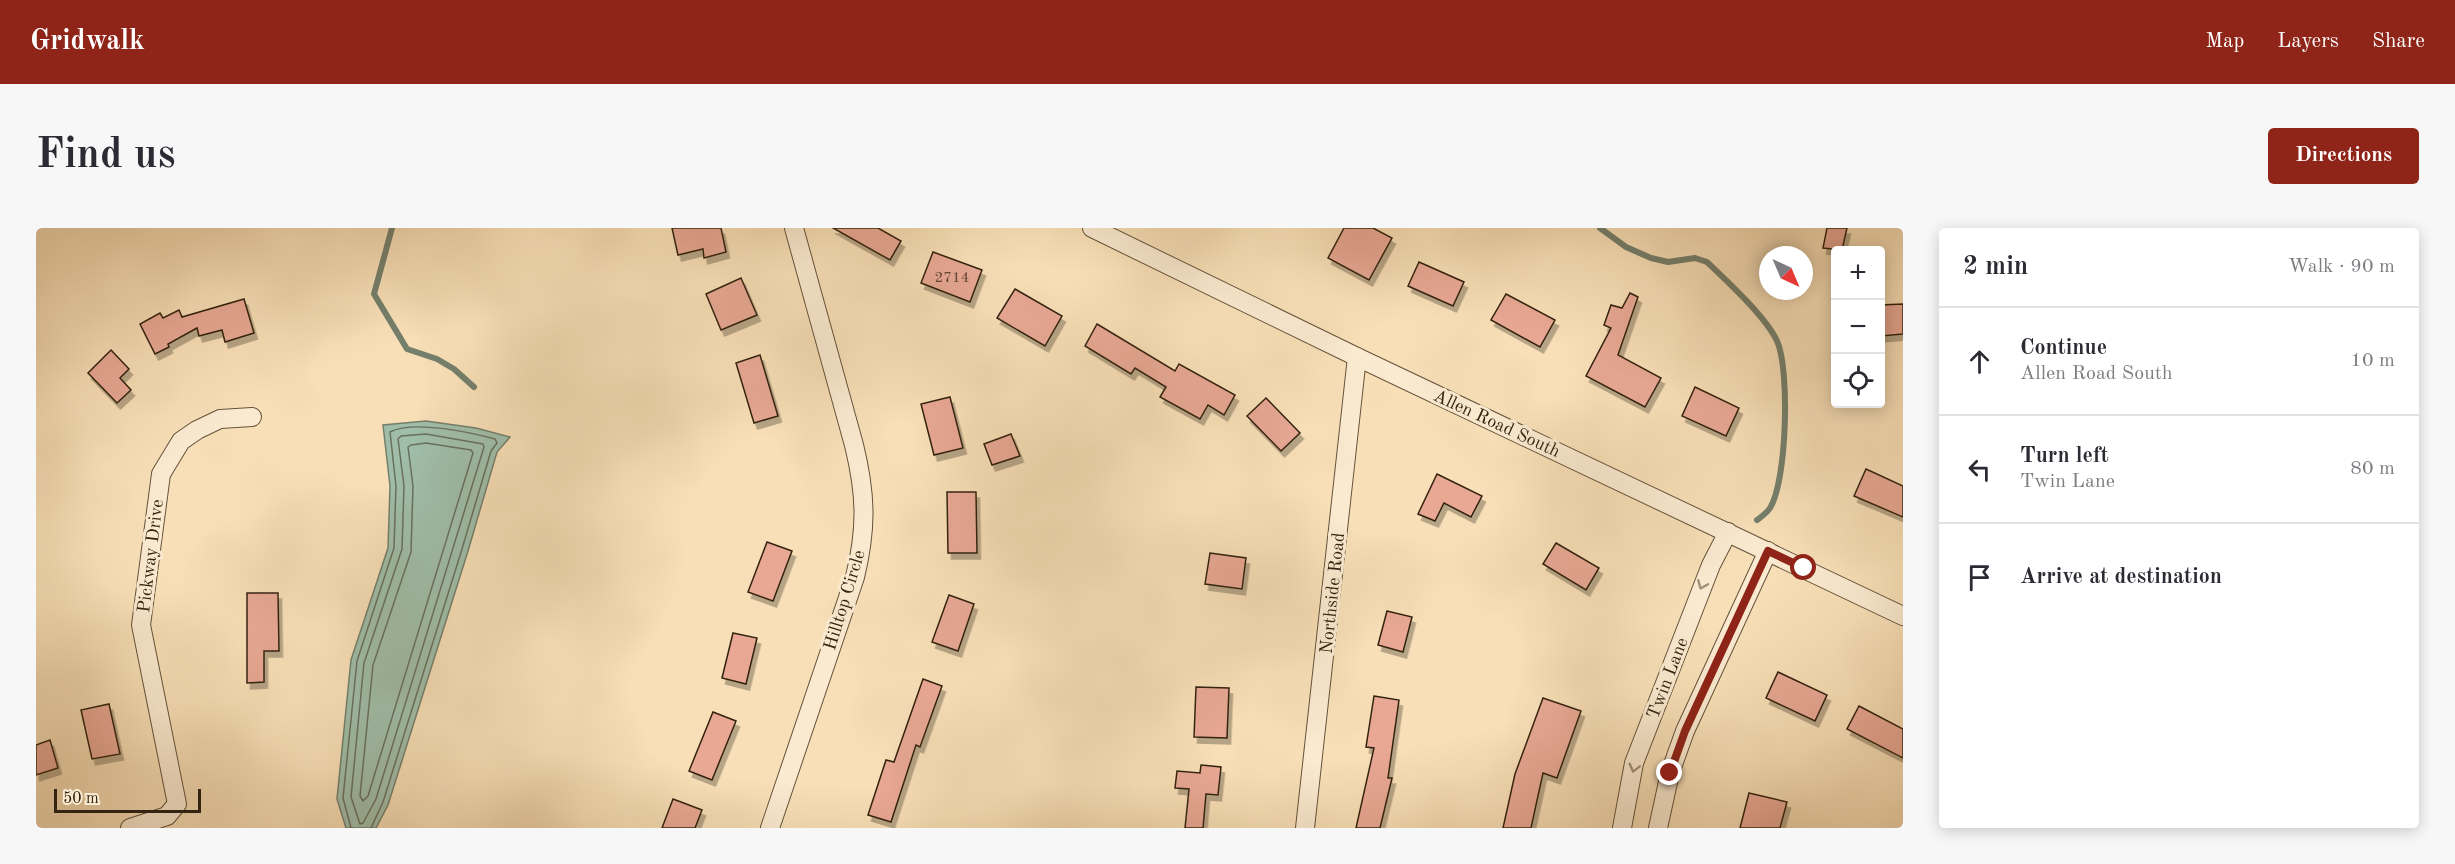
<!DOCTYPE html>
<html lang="en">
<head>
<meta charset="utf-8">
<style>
	:root { --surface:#fff; --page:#f7f7f7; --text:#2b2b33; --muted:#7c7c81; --line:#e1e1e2; --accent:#8f2418 }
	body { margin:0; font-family:"Old Standard TT",serif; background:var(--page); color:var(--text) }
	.controls { position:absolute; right:18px; top:18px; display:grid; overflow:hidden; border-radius:6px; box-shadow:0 3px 15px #0003 }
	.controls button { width:54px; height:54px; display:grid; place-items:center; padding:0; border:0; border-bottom:2px solid var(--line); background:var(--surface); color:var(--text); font:30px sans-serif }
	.compass { position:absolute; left:1723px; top:18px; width:54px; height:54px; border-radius:50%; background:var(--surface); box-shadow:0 3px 15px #0003; rotate:136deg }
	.scale { position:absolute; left:18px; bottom:15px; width:147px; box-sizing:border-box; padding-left:6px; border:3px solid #332310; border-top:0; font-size:16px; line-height:21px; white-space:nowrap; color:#332310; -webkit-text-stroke:4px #faead0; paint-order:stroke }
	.stop { position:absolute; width:18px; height:18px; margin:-14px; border:4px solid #8f2418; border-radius:50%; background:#fff }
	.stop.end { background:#8f2418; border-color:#fff; box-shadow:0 2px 6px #0008 }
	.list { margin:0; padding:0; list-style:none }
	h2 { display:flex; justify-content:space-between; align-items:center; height:78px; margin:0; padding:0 24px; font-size:26px }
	h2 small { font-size:20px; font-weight:400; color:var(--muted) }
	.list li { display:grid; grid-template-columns:39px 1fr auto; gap:18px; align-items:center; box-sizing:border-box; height:108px; padding:0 24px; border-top:2px solid var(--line) }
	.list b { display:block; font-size:22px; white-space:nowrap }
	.list p { margin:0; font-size:20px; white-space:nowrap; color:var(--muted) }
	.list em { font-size:20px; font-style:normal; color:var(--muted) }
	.icon { flex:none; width:33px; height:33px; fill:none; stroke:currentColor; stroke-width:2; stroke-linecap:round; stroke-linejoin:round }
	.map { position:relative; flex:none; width:1867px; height:600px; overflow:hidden; border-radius:6px }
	header { display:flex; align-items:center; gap:36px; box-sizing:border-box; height:84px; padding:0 30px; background:var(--accent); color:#fff }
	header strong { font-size:28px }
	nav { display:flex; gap:33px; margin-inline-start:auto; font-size:21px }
	.intro { display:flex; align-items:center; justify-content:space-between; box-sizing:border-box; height:144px; padding:0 36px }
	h1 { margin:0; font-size:42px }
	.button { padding:15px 27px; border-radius:6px; background:var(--accent); color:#fff; font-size:21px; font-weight:700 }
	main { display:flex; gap:36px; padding:0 36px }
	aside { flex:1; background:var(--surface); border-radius:6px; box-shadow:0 3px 15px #0003 }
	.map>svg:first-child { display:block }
	.water { fill:#9fbda9; stroke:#747f6c; stroke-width:1.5 }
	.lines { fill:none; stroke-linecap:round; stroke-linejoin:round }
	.shore { stroke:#69705c; stroke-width:1.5 }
	.stream { stroke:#747f6c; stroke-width:6 }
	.building { fill:#e8a894; stroke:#332310; stroke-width:1.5; filter:url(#shadow) }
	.minor-casing { stroke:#64523a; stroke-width:20 }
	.minor { stroke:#faead0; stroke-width:18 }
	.oneway { stroke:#a0907a }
	.route { stroke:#8f2418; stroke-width:8 }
	.labels { text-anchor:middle; stroke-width:6; stroke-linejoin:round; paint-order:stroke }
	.number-label { font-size:15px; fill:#604431 }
	.street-label { font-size:18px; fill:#332310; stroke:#faead0 }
</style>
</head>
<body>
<header>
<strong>Gridwalk</strong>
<nav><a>Map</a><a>Layers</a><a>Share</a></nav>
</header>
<div class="intro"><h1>Find us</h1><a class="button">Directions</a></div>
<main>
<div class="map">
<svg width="1867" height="600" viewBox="0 0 1867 600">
	<defs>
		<filter id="shadow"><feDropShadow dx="3.5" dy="6" stdDeviation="0" flood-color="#0004"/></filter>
	</defs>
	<rect width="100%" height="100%" fill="#f8dfb7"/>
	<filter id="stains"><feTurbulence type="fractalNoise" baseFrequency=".00333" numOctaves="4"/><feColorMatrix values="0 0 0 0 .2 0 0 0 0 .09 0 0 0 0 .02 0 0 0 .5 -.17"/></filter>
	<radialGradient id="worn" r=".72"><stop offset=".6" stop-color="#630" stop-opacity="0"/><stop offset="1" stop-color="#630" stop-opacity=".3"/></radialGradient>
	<path class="water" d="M 390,193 L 440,200 L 474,209 L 461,224 L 432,323 L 352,577 L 340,600 L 310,600 L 301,571 L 315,432 L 352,320 L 354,258 L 347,197 Z"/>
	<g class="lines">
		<g class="shore">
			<path d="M 390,206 L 447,216 L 448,219 L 340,571 L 327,595 L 324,596 L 315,569 L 328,435 L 366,321 L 368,258 L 362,211 L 365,208 Z"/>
			<path d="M 390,215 L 435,222 L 437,225 L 332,568 L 327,573 L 324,568 L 337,437 L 375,324 L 377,258 L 372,219 L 375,217 Z"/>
			<path d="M 315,600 L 307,570 L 321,433 L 358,320 L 360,258 L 354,204 C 377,192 433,204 459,211 L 461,215 L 455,223 L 426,321 L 347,574 L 335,600"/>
		</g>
		<g class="stream">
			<path d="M 356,0 L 338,66 L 371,121 L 401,131 L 418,141 L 438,159"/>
			<path d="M 1564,0 L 1590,19 L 1615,30 L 1632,34 L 1659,30 L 1671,34 C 1691,53 1730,89 1741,113 C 1754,141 1751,253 1734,280 C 1731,285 1725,289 1721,292"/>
		</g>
	</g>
	<g class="building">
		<path d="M 636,0 L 685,0 L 690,24 L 668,30 L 667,21 L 642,27 Z"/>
		<path d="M 797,0 L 842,0 L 865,13 L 854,32 Z"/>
		<path d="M 1308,0 L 1337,0 L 1356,10 L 1333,52 L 1292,30 Z"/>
		<path d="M 1791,0 L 1811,0 L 1806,22 L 1787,20 Z"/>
		<path d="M 897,24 L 946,42 L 934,74 L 885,55 Z"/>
		<path d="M 1383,34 L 1428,54 L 1417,78 L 1372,58 Z"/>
		<path d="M 705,50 L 721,87 L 685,102 L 670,66 Z"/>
		<path d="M 979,61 L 1026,88 L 1009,118 L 961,90 Z"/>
		<path d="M 1594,65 L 1602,69 L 1582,127 L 1625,150 L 1609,179 L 1550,148 L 1575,100 L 1568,97 L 1575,77 L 1586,80 Z"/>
		<path d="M 1470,66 L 1519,92 L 1504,119 L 1455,92 Z"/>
		<path d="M 208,71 L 218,105 L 189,114 L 186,102 L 163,108 L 161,100 L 132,116 L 133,119 L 119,126 L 104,96 L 124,85 L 127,90 L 143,82 L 146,89 Z"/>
		<path d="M 1867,76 L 1867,106 L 1845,108 L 1845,77 Z"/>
		<path d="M 1061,96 L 1139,143 L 1143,136 L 1199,167 L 1188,187 L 1172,177 L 1164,191 L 1124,169 L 1130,159 L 1099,140 L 1095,146 L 1049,118 Z"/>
		<path d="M 75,122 L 93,141 L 84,150 L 95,162 L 81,175 L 52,145 Z"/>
		<path d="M 724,127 L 742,188 L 718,195 L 700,135 Z"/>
		<path d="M 1659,159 L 1703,180 L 1690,208 L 1646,188 Z"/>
		<path d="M 914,169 L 927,220 L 898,227 L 885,176 Z"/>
		<path d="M 1230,170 L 1264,205 L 1245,223 L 1211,188 Z"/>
		<path d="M 975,206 L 984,228 L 956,237 L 948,216 Z"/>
		<path d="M 1830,241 L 1867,258 L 1867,289 L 1818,268 Z"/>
		<path d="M 1401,246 L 1446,268 L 1435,289 L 1408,275 L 1399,293 L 1382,286 Z"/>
		<path d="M 911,264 L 940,264 L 941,325 L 912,325 Z"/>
		<path d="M 731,314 L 756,323 L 737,373 L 712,364 Z"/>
		<path d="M 1520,315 L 1563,340 L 1550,362 L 1507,336 Z"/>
		<path d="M 1174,325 L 1210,330 L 1206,361 L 1169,356 Z"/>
		<path d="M 211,365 L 242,365 L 243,423 L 228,423 L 228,454 L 211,455 Z"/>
		<path d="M 913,367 L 938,376 L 922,423 L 896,414 Z"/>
		<path d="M 1351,383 L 1376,389 L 1367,424 L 1342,417 Z"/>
		<path d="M 697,405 L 721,410 L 710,456 L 686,450 Z"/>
		<path d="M 1742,444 L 1791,467 L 1779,493 L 1730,470 Z"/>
		<path d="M 887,451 L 906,458 L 884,519 L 880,517 L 855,594 L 832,587 L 850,532 L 858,534 Z"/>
		<path d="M 1160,459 L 1193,460 L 1191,510 L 1158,509 Z"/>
		<path d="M 1338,468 L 1363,472 L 1352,550 L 1356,550 L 1344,600 L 1320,600 L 1338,520 L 1330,519 Z"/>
		<path d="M 1507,470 L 1545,483 L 1521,550 L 1507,545 L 1495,600 L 1467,600 L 1479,546 Z"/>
		<path d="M 73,476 L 84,526 L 56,531 L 45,482 Z"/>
		<path d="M 1823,478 L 1867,501 L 1867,530 L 1811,501 Z"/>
		<path d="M 677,484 L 700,493 L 676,552 L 653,543 Z"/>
		<path d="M 14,512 L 22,540 L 0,547 L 0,517 Z"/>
		<path d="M 1165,537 L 1185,539 L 1182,567 L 1170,566 L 1167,600 L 1149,600 L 1153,561 L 1139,560 L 1141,543 L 1164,545 Z"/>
		<path d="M 1713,565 L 1751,574 L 1744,600 L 1704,600 Z"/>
		<path d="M 637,571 L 666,582 L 659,600 L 626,600 Z"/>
	</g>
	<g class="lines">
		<defs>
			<g id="minor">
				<path d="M 1056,0 L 1321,129 L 1867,388"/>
				<path d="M 94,600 L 131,588 L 141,576 L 105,397 L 125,246 L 145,213 L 161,202 L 184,191 L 216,189"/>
				<path d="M 734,600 L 819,349 C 831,300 830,266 818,217 L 758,0"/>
				<path d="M 1269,600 L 1321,129"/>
				<path d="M 1586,600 L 1598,535 L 1675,337 L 1692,304"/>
				<path d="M 1622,600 L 1634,545 L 1649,503 L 1732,323"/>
			</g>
		</defs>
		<use href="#minor" class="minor-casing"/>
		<use href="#minor" class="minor"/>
	</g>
	<defs><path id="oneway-chevron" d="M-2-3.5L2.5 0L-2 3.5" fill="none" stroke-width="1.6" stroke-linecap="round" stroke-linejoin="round" transform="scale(1.5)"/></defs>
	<g class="oneway">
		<use href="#oneway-chevron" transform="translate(1666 357) rotate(112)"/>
		<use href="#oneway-chevron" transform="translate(1598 540) rotate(104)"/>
	</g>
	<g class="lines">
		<path class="route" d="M 1634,545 L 1649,503 L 1732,323 L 1768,340"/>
	</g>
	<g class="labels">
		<g class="number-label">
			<text x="916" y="54">2714</text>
		</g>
		<g class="street-label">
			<text transform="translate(1461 195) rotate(25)" y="6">Allen Road South</text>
			<text transform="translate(114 328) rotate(-83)" y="6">Pickway Drive</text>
			<text transform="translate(1296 365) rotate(-84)" y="6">Northside Road</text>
			<text transform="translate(808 372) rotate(-73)" y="6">Hilltop Circle</text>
			<text transform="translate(1631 450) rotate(-69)" y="6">Twin Lane</text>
		</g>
	</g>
	<rect width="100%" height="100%" filter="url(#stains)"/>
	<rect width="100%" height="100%" fill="url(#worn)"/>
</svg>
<div class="controls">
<button>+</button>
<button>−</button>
<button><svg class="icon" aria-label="locate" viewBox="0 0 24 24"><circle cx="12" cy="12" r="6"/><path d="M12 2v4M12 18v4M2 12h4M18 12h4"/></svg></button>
</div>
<svg class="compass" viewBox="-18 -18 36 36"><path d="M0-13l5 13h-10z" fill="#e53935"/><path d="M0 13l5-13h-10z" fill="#7c7c81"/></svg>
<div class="scale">50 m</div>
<div class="stop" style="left:1768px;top:340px"></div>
<div class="stop end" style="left:1634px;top:545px"></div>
</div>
<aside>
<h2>2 min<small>Walk · 90 m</small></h2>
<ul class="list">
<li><svg class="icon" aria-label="ahead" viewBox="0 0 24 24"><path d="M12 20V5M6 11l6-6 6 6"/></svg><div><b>Continue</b><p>Allen Road South</p></div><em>10 m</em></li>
<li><svg class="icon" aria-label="left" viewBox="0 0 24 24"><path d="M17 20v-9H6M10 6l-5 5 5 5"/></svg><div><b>Turn left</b><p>Twin Lane</p></div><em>80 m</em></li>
<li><svg class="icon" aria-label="arrive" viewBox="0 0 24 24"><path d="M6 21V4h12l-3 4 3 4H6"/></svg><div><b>Arrive at destination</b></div></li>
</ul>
</aside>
</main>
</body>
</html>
